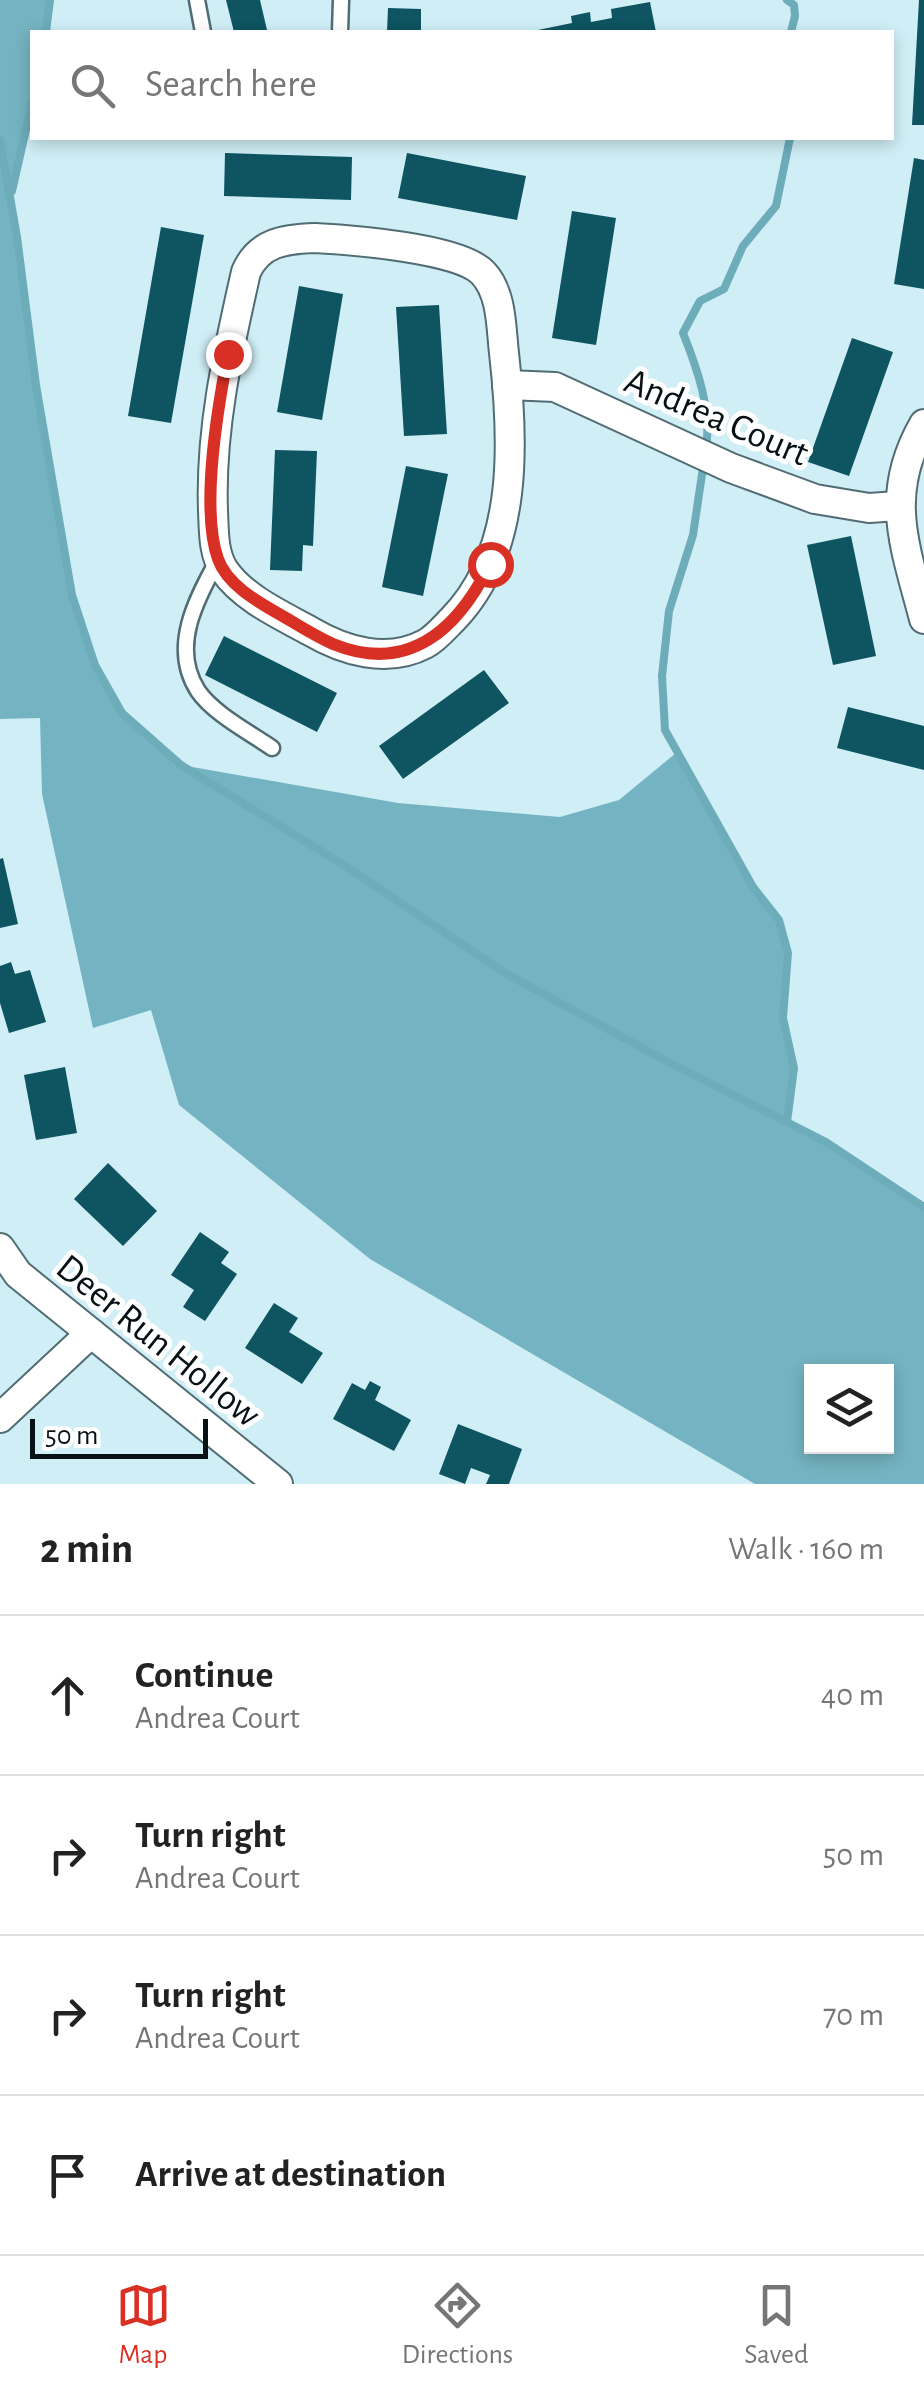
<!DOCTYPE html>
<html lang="en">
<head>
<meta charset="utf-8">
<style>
	:root { --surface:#fff; --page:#f2f2f2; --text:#222; --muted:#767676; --line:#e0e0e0; --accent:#d93025 }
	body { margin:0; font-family:"Alegreya Sans",sans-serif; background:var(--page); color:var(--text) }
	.controls { position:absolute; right:30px; bottom:30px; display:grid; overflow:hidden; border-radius:0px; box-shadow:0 5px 15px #0003 }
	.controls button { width:90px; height:90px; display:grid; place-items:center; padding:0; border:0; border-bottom:2px solid var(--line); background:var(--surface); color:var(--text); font:50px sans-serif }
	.scale { position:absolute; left:30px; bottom:25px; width:178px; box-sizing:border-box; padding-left:10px; border:5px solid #071114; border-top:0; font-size:28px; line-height:35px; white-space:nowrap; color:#071114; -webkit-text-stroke:8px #fff; paint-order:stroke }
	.stop { position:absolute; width:30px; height:30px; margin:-22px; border:8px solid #d93025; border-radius:50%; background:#fff }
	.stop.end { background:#d93025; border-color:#fff; box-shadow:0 2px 10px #0008 }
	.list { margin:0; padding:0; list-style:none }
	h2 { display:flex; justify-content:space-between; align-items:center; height:130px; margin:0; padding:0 40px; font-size:42px }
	h2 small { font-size:32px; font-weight:400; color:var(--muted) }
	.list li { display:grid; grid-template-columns:65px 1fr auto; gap:30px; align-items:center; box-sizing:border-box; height:160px; padding:0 40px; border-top:2px solid var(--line) }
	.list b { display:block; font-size:38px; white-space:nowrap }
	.list p { margin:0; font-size:32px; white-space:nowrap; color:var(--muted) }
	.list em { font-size:32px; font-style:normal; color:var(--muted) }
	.icon { flex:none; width:55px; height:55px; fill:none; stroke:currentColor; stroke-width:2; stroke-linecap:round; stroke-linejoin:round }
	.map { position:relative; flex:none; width:924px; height:1484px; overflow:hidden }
	.search { position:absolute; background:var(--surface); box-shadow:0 5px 15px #0003; left:30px; right:30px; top:30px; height:110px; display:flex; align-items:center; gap:25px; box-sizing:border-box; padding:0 35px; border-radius:0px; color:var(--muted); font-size:38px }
	.sheet { height:770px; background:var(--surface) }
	nav { display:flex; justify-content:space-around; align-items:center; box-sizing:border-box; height:140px; border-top:2px solid var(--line); background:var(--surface); font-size:28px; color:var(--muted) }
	nav a { display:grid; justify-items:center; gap:5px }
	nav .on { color:var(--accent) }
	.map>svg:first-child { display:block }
	.forest { fill:#74b3c1; fill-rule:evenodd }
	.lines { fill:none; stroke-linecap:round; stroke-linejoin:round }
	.stream { stroke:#6dacb9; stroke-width:8 }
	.building { fill:#0e5461 }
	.lane-casing { stroke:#516c73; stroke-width:19 }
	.street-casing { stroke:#516c73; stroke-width:32 }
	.lane { stroke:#fff; stroke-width:14 }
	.street { stroke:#fff; stroke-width:28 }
	.route { stroke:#d93025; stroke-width:12 }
	.labels { text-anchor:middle; stroke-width:10; stroke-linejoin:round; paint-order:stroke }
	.street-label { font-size:38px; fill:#071114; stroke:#fff }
</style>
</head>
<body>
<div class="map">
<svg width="924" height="1484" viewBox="0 0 924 1484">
	<rect width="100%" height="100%" fill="#cfeef6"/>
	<path class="forest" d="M 0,0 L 50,0 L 46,32 L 32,32 L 32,103 L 10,199 L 36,385 L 72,595 L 95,665 L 122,713 L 181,765 L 398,803 L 560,817 L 619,800 L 676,753 L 753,887 L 779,920 L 788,953 L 783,1018 L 794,1068 L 787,1122 L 827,1142 L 924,1207 L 924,1484 L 755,1484 L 370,1259 L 179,1105 L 151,1010 L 93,1028 L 42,794 L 40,718 L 0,719 ZM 812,1372 L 886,1372 L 886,1446 L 812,1446 Z"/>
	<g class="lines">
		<g class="stream">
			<path d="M 787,0 L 794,5 L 795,16 L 791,32"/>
			<path d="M 46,32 L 50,0"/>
			<path d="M 0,140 L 17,237 L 36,385 L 72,595 L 95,665 L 122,713 L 181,765 L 347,867 L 505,973 L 670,1063 L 826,1142 L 924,1207"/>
			<path d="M 12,191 L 32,103"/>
			<path d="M 706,448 C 712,410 697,368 683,333 L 700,301 L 724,289 L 743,246 L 776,206 L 790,138"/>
			<path d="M 704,461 L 693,535 L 669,611 L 662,676 L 665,730 L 753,887 L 779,920 L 788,953 L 783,1018 L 794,1068 L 787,1122"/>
		</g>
	</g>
	<g class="building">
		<path d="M 226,0 L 260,0 L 267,30 L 234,32 Z"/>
		<path d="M 919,0 L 924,0 L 924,125 L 912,125 Z"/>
		<path d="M 650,2 L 656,32 L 528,32 L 572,23 L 571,16 L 590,12 L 591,22 L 612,18 L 611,9 Z"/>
		<path d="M 388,8 L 421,9 L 421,32 L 387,32 Z"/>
		<path d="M 225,153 L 352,157 L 351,200 L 224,196 Z"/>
		<path d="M 407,153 L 526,176 L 517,220 L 398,198 Z"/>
		<path d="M 914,158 L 924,160 L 924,289 L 894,284 Z"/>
		<path d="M 572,211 L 616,218 L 596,345 L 552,338 Z"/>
		<path d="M 161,227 L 204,235 L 171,423 L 128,416 Z"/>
		<path d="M 299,286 L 343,294 L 322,420 L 277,412 Z"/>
		<path d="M 439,305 L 447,434 L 404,436 L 396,307 Z"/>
		<path d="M 852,338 L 893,352 L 849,476 L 808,462 Z"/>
		<path d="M 275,450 L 317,451 L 313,546 L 303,545 L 302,571 L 270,570 Z"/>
		<path d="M 406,466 L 448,474 L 423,596 L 382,587 Z"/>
		<path d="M 851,536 L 876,656 L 833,665 L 807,545 Z"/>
		<path d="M 224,636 L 337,693 L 317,732 L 205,675 Z"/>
		<path d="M 484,670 L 509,703 L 403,779 L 379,746 Z"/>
		<path d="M 848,707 L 924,726 L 924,770 L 837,748 Z"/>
		<path d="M 3,858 L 18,924 L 0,928 L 0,859 Z"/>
		<path d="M 11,962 L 15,974 L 30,970 L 46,1022 L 9,1033 L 0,1003 L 0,966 Z"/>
		<path d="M 65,1067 L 77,1133 L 36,1140 L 24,1075 Z"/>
		<path d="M 108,1163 L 157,1211 L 123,1246 L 74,1199 Z"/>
		<path d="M 200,1232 L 229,1252 L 221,1263 L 237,1274 L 205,1321 L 183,1307 L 194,1290 L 171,1275 Z"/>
		<path d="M 274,1303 L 298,1318 L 289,1332 L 323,1353 L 302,1384 L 245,1348 Z"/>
		<path d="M 370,1381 L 381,1387 L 375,1400 L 411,1420 L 394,1451 L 333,1419 L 352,1383 L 365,1390 Z"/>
		<path d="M 458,1424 L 522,1449 L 509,1484 L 486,1484 L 490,1475 L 471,1468 L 465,1484 L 439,1474 Z"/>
	</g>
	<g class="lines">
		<defs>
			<g id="lane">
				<path d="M 197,0 L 203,32"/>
				<path d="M 340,32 L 341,0"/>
				<path d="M 218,560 C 196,599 170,648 198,691 C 214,714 249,732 272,748"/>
			</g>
			<g id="street">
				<path d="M 315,238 C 351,240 460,248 483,273 C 502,293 501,327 504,353 C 514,441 519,551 453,619 C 445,627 435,639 425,644 C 387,664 344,651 310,631 C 281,615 243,598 224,570 C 213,553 214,531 213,511 C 210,429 228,352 246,272 C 259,242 285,239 315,238 Z"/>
				<path d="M 507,385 L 555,387 L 731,468 L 815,499 L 869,508 L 898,506"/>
				<path d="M 924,424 C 883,495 905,546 924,619"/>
				<path d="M 0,1248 L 18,1274 L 278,1484"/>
				<path d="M 0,1418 L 91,1333"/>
			</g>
		</defs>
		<use href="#lane" class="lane-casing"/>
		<use href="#street" class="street-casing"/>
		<use href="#lane" class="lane"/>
		<use href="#street" class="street"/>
	</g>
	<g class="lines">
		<path class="route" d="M 228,354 C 218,406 200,508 218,559 C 228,587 262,604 286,618 C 301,627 317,637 333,644 C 409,675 458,629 490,564"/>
	</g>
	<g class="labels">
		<g class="street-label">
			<text transform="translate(717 416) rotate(23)" y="13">Andrea Court</text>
			<text transform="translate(159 1340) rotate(39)" y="13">Deer Run Hollow</text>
		</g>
	</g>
</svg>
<div class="controls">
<button><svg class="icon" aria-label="layers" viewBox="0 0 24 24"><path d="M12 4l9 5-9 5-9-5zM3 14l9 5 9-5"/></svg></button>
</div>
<div class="scale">50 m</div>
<div class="stop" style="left:490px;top:564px"></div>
<div class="stop end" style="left:228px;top:354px"></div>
<div class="search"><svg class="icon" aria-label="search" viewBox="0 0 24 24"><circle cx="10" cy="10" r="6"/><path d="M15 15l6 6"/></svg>Search here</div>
</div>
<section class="sheet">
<h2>2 min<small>Walk · 160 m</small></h2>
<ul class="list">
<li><svg class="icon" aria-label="ahead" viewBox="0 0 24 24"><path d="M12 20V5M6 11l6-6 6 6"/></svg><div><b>Continue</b><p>Andrea Court</p></div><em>40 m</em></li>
<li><svg class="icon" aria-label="right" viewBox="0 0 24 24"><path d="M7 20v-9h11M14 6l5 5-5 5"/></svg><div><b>Turn right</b><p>Andrea Court</p></div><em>50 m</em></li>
<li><svg class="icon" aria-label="right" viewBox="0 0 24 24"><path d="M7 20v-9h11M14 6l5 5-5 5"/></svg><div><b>Turn right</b><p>Andrea Court</p></div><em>70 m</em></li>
<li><svg class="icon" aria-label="arrive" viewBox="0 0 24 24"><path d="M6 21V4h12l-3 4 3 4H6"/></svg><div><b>Arrive at destination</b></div></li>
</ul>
</section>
<nav>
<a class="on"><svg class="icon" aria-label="map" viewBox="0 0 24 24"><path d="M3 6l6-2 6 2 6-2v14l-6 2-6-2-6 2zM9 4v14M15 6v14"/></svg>Map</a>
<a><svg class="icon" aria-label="directions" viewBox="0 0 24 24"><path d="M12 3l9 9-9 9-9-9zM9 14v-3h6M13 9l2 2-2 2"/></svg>Directions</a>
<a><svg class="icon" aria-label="saved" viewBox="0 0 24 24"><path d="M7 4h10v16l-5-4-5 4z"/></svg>Saved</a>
</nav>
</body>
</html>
